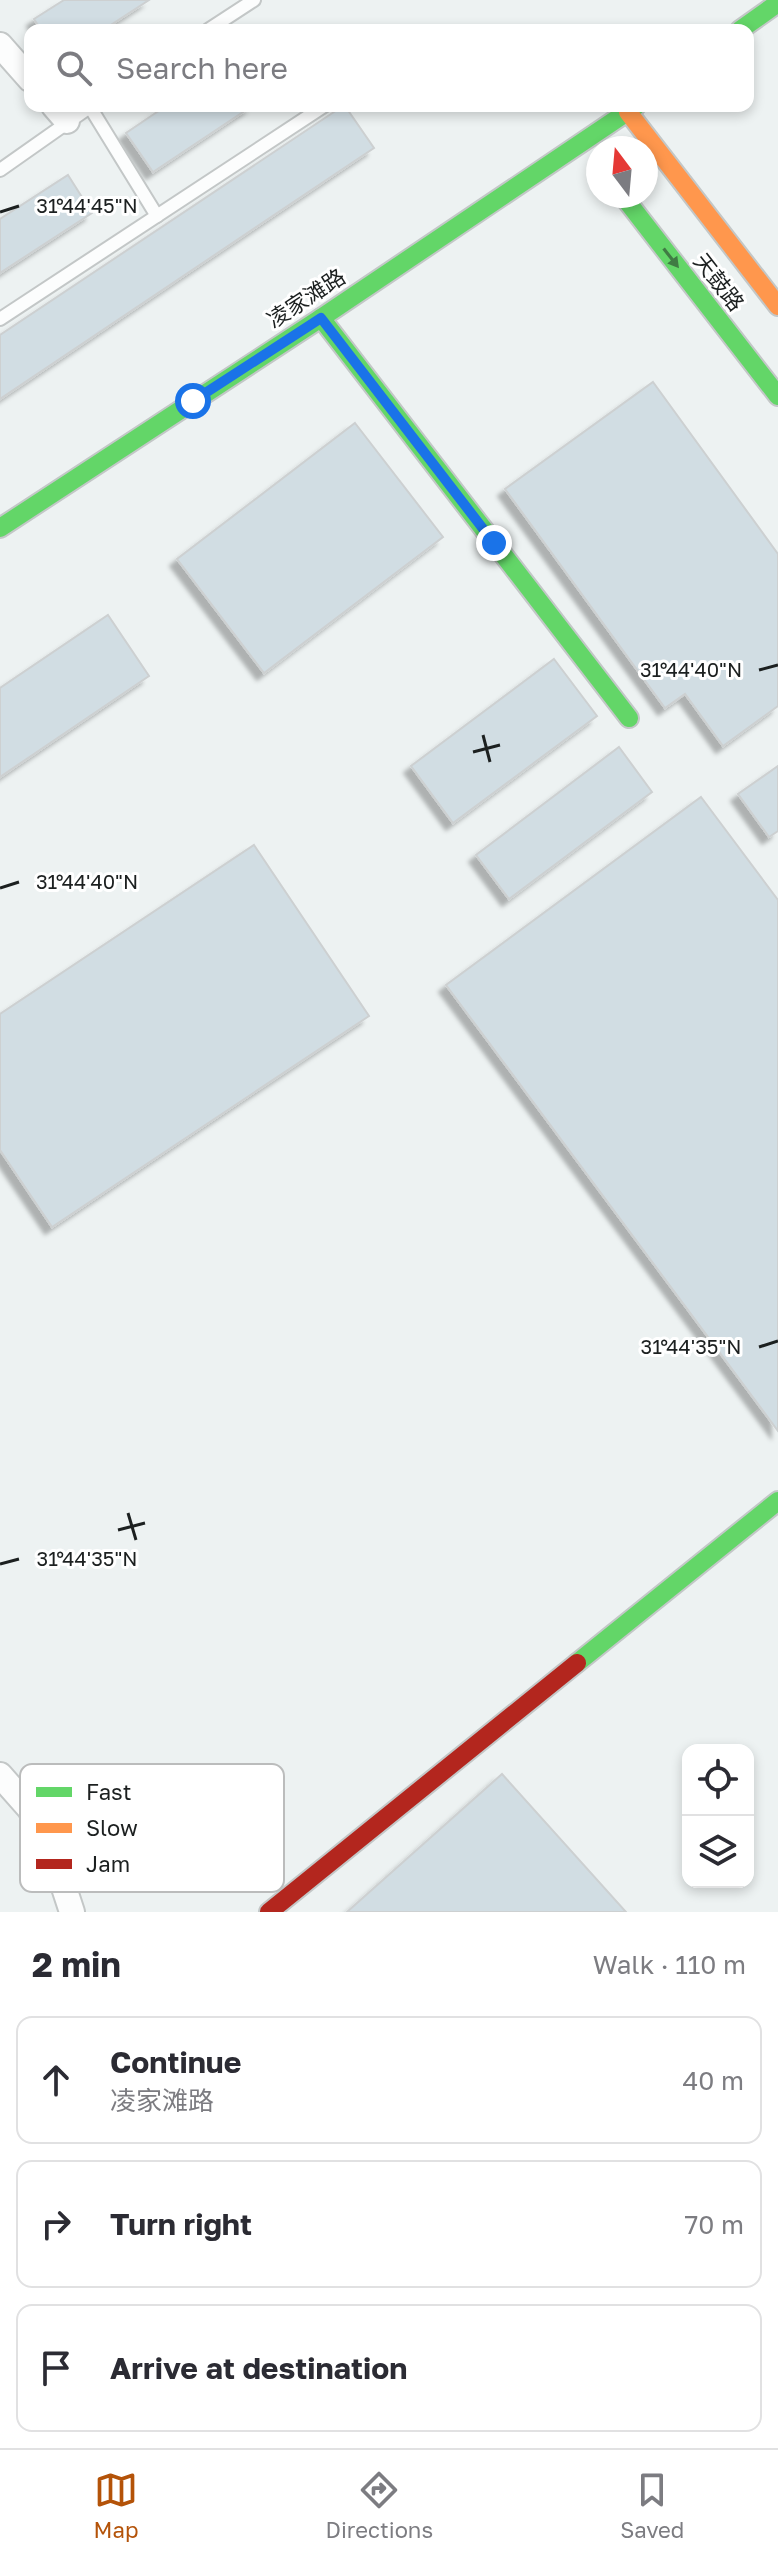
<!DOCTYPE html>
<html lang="en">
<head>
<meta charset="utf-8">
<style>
	:root { --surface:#fff; --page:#f7f7f7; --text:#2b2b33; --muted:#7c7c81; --line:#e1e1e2; --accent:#b45309 }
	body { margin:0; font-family:"Golos Text","Noto Sans SC",sans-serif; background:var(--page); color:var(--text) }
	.controls { position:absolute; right:24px; bottom:24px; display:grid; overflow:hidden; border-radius:16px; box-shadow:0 4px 12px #0003 }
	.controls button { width:72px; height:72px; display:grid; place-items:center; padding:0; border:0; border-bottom:2px solid var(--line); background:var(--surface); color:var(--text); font:40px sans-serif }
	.compass { position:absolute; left:586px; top:136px; width:72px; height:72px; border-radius:50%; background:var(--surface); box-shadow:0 4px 12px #0003; rotate:344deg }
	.stop { position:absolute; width:24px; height:24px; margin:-18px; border:6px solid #1a73e8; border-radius:50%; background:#fff }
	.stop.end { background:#1a73e8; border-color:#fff; box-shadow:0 2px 8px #0008 }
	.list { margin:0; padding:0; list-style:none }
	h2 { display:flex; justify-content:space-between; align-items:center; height:104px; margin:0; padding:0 32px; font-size:34px }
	h2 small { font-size:26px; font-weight:400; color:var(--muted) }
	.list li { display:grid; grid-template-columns:52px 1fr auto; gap:24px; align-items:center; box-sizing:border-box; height:128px; margin:0 16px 16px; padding:0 16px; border:2px solid var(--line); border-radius:16px }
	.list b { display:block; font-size:30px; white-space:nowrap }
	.list p { margin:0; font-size:26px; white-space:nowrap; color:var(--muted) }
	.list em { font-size:26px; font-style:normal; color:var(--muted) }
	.icon { flex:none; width:44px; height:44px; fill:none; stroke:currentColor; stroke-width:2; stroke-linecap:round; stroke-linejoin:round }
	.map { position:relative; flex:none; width:778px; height:1912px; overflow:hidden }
	.search { position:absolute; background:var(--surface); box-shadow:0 4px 12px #0003; left:24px; right:24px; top:24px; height:88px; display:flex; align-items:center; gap:20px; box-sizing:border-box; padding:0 28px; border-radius:16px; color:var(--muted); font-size:30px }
	.sheet { height:536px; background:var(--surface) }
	nav { display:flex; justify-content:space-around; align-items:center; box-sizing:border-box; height:112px; border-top:2px solid var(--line); background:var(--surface); font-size:22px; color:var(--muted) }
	nav a { display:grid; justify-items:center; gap:4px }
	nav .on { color:var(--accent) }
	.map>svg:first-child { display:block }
	.building { fill:#d1dde3; stroke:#cdd0d1; stroke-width:2; filter:url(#shadow) }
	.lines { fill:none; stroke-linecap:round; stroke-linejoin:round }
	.lane-casing { stroke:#c3c7c7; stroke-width:16 }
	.street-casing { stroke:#c3c7c7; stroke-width:28 }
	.fast-casing { stroke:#c3c7c7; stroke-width:22 }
	.slow-casing { stroke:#c3c7c7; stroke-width:22 }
	.jam-casing { stroke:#c3c7c7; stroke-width:22 }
	.lane { stroke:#fcfdfd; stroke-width:12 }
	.street { stroke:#fcfdfd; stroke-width:24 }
	.fast { stroke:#63d668; stroke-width:18 }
	.slow { stroke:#ff974d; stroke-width:18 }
	.jam { stroke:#b3261e; stroke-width:18 }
	.oneway { fill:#407b44 }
	.route { stroke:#1a73e8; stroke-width:10 }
	.ticks { fill:none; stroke:#1c2020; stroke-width:3 }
	.labels { text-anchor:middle; stroke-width:6; stroke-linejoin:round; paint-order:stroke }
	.street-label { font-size:22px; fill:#1c2020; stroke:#fff }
	.key { fill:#fff; stroke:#bbbcbc; stroke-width:2 }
	.key-label { font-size:22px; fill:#1c2020 }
	.ticks-label { font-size:20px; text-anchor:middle; fill:#1c2020; stroke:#fff; stroke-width:6; stroke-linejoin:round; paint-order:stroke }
</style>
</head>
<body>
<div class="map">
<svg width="778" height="1912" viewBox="0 0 778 1912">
	<defs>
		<filter id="shadow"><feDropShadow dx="-7" dy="7" stdDeviation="2" flood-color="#0004"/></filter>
	</defs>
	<rect width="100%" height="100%" fill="#edf2f2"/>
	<g class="building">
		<path d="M 64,0 L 149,0 L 103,30 L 41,30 L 34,19 Z"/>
		<path d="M 166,106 L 252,106 L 153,172 L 126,133 Z"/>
		<path d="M 343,106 L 345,106 L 374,148 L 0,399 L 0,335 Z"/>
		<path d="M 68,175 L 92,213 L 0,273 L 0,219 Z"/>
		<path d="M 653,382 L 778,554 L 778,706 L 723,746 L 685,694 L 665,708 L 505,489 Z"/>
		<path d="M 355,423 L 443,537 L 264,673 L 177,559 Z"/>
		<path d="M 108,615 L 149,676 L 0,777 L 0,688 Z"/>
		<path d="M 554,659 L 597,716 L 453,823 L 411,766 Z"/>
		<path d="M 619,747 L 652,792 L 509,899 L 476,855 Z"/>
		<path d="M 778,766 L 778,831 L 769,837 L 738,794 Z"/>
		<path d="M 701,797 L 778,900 L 778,1431 L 446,985 Z"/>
		<path d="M 254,845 L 369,1016 L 52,1227 L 0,1150 L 0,1014 Z"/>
		<path d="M 502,1774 L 626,1912 L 347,1912 Z"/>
	</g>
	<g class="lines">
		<defs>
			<g id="lane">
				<path d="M 208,30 L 254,0"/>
				<path d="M 90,107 L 157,216"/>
				<path d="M 0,170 L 91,106"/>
				<path d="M 0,319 L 324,106"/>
			</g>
			<g id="street">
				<path d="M 0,45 L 30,79"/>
				<path d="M 54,106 L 67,121"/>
				<path d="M 0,1775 L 30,1809 L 51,1848 L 72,1912"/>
			</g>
			<g id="fast">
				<path d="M 740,30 L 778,3"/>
				<path d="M 623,196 L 778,396"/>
				<path d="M 321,318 L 629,718"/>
				<path d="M 0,528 L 321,318 L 636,106"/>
				<path d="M 577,1663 L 778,1501"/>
			</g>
			<path id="slow" d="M 628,112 L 778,306"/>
			<path id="jam" d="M 269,1912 L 577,1663"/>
		</defs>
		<use href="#lane" class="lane-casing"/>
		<use href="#street" class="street-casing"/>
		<use href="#fast" class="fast-casing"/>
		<use href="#slow" class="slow-casing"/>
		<use href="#jam" class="jam-casing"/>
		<use href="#lane" class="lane"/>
		<use href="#street" class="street"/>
		<use href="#fast" class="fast"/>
		<use href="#slow" class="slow"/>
		<use href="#jam" class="jam"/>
	</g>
	<defs><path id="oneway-solid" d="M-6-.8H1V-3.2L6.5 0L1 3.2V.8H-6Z" transform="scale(2)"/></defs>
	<use class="oneway" href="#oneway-solid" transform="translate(671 258) rotate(52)"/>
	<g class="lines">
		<path class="route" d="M 193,401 L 321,318 L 494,543"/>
	</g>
	<path class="ticks" d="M 0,212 L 19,206M 759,670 L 778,665M 483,735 L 490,762M 473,752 L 500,745M 0,888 L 19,882M 759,1347 L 778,1341M 128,1513 L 136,1540M 118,1530 L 145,1523M 0,1564 L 19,1559"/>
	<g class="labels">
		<g class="street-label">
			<text transform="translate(719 282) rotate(52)" y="8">天鼓路</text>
			<text transform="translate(306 298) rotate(-33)" y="8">凌家滩路</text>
		</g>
	</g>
	<rect x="20" y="1764" width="264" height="128" rx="12" class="key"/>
	<rect x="36" y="1787" width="36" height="10" fill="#63d668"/>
	<rect x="36" y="1823" width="36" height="10" fill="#ff974d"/>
	<rect x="36" y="1859" width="36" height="10" fill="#b3261e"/>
	<g class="key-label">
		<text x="86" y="1800">Fast</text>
		<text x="86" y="1836">Slow</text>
		<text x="86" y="1872">Jam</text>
	</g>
	<g class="ticks-label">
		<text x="87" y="213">31°44'45"N</text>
		<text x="691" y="677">31°44'40"N</text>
		<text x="87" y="889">31°44'40"N</text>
		<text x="691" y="1354">31°44'35"N</text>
		<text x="87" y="1566">31°44'35"N</text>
	</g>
</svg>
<div class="controls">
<button><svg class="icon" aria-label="locate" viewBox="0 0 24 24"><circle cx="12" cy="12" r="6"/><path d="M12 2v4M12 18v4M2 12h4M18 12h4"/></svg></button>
<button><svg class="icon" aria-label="layers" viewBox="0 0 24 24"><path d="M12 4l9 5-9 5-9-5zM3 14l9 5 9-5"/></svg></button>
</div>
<svg class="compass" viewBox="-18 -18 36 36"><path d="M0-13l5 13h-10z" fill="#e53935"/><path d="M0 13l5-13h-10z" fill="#7c7c81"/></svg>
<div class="stop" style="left:193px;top:401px"></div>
<div class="stop end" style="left:494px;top:543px"></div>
<div class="search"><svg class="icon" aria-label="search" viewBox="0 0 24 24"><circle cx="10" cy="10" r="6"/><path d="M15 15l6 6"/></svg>Search here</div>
</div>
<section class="sheet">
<h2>2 min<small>Walk · 110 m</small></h2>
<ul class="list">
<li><svg class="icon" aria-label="ahead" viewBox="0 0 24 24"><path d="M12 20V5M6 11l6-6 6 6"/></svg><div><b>Continue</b><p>凌家滩路</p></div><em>40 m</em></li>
<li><svg class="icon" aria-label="right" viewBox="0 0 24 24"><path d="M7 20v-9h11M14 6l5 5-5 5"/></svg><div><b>Turn right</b></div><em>70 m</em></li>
<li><svg class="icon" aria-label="arrive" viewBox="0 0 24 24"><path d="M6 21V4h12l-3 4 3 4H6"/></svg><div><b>Arrive at destination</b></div></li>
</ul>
</section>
<nav>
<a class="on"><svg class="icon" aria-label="map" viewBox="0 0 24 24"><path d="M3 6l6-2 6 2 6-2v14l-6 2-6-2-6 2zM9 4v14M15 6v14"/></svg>Map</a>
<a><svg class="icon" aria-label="directions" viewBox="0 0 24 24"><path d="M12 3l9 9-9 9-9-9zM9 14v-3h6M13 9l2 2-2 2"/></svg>Directions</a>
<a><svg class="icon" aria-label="saved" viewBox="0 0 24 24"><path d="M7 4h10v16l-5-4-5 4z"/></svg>Saved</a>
</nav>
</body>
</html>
